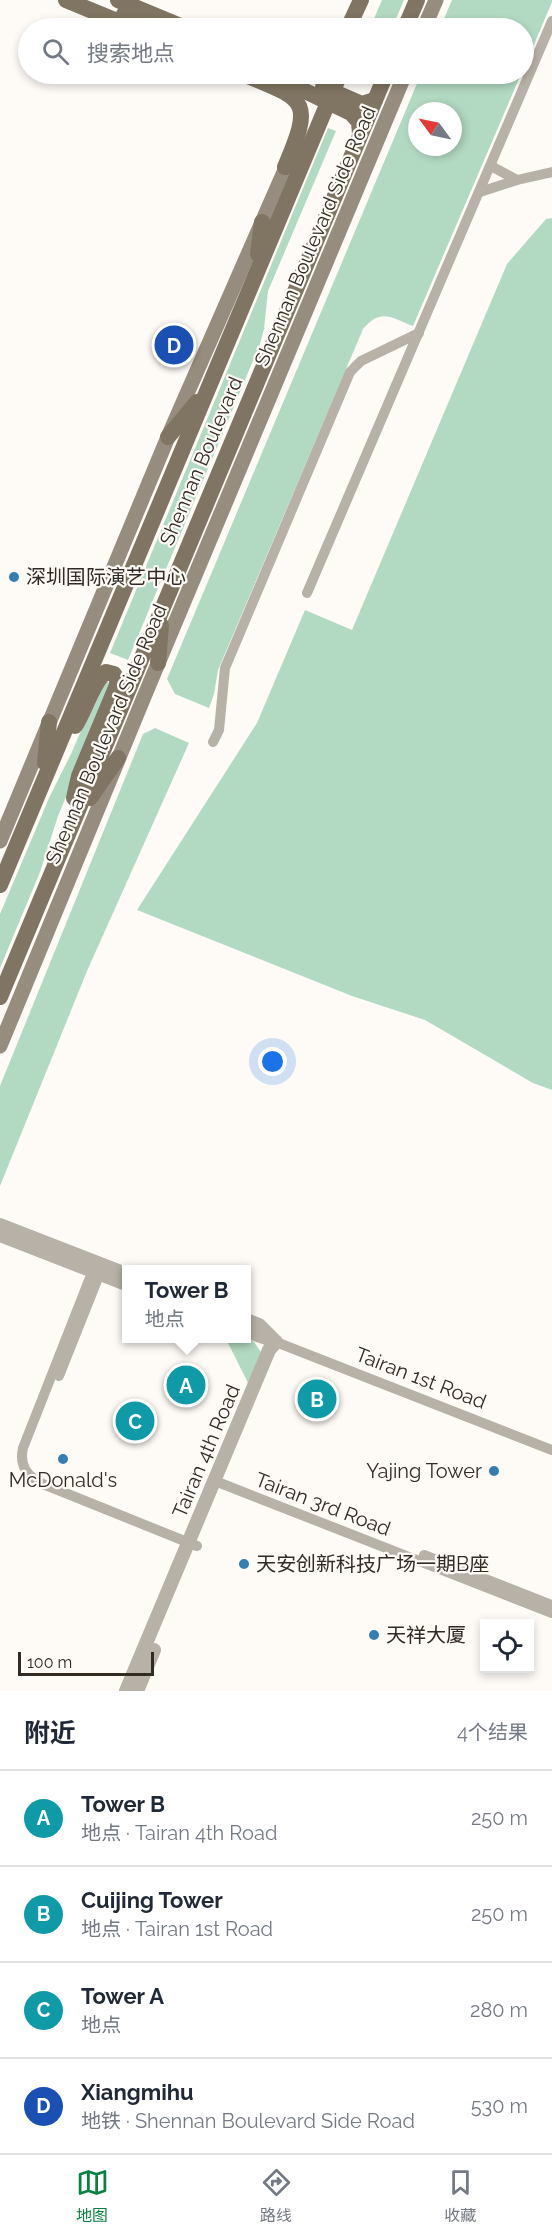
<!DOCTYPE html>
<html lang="zh">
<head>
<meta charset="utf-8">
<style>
	:root { --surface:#fff; --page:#f6f6f7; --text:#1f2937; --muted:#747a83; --line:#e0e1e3; --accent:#0b8043 }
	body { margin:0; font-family:Raleway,"Noto Sans SC",sans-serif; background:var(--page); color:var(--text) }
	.controls { position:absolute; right:18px; bottom:18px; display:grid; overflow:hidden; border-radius:0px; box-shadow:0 3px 9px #0003 }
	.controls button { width:54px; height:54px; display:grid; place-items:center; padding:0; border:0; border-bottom:2px solid var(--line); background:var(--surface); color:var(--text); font:30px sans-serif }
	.compass { position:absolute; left:408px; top:102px; width:54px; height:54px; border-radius:50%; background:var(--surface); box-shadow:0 3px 9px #0003; rotate:303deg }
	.scale { position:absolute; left:18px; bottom:15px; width:136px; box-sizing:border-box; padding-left:6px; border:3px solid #322b23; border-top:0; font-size:16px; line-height:21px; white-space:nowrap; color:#322b23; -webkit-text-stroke:4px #fefaf6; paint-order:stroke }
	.you { position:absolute; left:273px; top:1062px; width:21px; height:21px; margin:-15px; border:4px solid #fff; border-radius:50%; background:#1a73e8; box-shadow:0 0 0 9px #1a73e833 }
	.badge { display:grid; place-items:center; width:39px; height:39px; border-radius:50%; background:var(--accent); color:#fff; font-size:20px; font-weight:700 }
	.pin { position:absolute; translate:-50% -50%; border:3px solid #fff; box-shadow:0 2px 6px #0006 }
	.popup { position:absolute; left:122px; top:1265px; width:129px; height:78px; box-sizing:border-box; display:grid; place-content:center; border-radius:0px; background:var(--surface); filter:drop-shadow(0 2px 4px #0005); font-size:20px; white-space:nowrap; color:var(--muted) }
	.popup b { font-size:22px; color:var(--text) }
	.popup::after { content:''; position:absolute; left:50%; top:100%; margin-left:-12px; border:12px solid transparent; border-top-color:var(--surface) }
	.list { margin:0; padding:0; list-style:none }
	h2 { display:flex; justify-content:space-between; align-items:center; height:78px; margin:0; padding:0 24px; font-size:26px }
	h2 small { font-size:20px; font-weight:400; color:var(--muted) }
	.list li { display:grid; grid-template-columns:39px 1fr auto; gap:18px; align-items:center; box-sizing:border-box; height:96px; padding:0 24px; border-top:2px solid var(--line) }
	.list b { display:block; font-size:22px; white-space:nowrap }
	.list p { margin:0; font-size:20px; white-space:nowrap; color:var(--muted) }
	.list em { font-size:20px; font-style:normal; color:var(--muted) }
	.icon { flex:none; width:33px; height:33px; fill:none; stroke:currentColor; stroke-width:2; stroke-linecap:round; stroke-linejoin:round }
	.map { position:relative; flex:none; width:552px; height:1691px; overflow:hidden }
	.search { position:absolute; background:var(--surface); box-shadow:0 3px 9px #0003; left:18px; right:18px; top:18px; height:66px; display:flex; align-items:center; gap:15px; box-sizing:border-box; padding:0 21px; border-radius:33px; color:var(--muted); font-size:22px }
	.sheet { height:462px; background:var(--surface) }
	nav { display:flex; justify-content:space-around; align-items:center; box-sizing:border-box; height:84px; border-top:2px solid var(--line); background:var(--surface); font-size:16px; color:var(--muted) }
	nav a { display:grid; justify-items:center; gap:3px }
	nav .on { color:var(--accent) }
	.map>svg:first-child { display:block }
	.green { fill:#b2d9c1; fill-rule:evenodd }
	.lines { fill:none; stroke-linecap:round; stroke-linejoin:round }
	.minor { stroke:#b8b1a7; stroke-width:10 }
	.tertiary { stroke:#b8b1a7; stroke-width:14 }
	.secondary { stroke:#978d7f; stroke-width:15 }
	.primary { stroke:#807462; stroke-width:16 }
	.poi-dot { fill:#337fb2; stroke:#fefaf6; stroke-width:2 }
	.labels { text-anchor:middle; stroke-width:4.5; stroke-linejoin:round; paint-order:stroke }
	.street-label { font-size:20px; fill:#322b23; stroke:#fefaf6 }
	.poi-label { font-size:20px; fill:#322b23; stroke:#fefaf6; text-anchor:start }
</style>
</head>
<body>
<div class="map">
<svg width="552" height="1691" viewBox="0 0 552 1691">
	<rect width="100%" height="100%" fill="#fefaf6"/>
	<g class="green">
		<path d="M 382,0 L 404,0 L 392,28 L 370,28 Z"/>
		<path d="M 452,0 L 552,0 L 552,2 L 524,68 L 524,28 L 440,28 Z"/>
		<path d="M 421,74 L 521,74 L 413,326 C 390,317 381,308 363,329 L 218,670 L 214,694 L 209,708 L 175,694 L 167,679 ZM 417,111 L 453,111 L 453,147 L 417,147 Z"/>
		<path d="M 328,128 L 336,131 L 268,291 L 264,329 L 260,344 L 128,660 L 110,653 Z"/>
		<path d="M 552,218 L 552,1090 L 533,1083 L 425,1020 L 352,996 L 137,910 L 257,723 L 305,610 L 352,630 L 507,264 L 546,219 Z"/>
		<path d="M 106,681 L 110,683 L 111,688 L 58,816 L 40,872 L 0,968 L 0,914 L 49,798 L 71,754 L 102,683 Z"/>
		<path d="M 155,728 L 189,743 L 87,971 L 0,1186 L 0,1086 L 143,734 Z"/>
		<path d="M 246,1338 L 254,1342 L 261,1352 L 248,1383 L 226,1339 Z"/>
	</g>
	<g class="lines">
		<g class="minor">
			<path d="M 491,166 L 517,180"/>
			<path d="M 480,192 L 517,180 L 552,172"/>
			<path d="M 307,593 L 552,21"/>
			<path d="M 213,742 L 219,730 L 225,668 L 350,372 L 361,361 L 419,333"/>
			<path d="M 95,1265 L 23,1448 C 19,1466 27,1476 43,1484 L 197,1546"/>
			<path d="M 276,1342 L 552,1450"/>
			<path d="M 59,1376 L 102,1268"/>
			<path d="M 215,1481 L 552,1613"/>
			<path d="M 424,1555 L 552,1605"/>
		</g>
		<g class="tertiary">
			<path d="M 0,1225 L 126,1274"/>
			<path d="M 0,1235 L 126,1284"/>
			<path d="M 246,1320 L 259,1325 L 276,1342"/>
			<path d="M 246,1331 L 272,1340"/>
			<path d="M 126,1691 L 269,1350 L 276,1342"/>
			<path d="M 137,1691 L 154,1650"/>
		</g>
		<g class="secondary">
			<path d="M 424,28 L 436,0"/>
			<path d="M 0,841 L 168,437 L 291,156"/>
			<path d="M 0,1046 L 144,697 L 405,74"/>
		</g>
		<g class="primary">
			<path d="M 66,0 L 134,28"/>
			<path d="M 118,0 L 185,28"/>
			<path d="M 124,14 L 159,28"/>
			<path d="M 348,28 L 361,0"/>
			<path d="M 405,28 L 417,0"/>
			<path d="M 243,74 C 306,100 314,99 285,167"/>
			<path d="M 284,81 L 351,113 L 359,122 L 360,134"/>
			<path d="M 288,83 L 315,74"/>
			<path d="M 323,87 L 362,104 L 375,100"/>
			<path d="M 258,254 L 262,222"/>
			<path d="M 168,437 L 197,402"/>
			<path d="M 158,663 L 161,625"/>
			<path d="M 45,763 L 49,722"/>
			<path d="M 74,798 L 79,776 L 117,685 L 117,679 L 114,674 L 106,672 C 94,679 84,713 75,726"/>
			<path d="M 90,798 L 118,758"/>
			<path d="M 0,885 L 340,74"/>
			<path d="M 0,997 L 386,74"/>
		</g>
	</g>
	<g class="poi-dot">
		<circle cx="14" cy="577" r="6"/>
		<circle cx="63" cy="1459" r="6"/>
		<circle cx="494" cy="1471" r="6"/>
		<circle cx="244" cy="1564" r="6"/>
		<circle cx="374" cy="1635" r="6"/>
	</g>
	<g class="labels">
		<g class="street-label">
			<text transform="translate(315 236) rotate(-67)" y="7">Shennan Boulevard Side Road</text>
			<text transform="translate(201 461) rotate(-67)" y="7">Shennan Boulevard</text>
			<text transform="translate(106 734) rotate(-67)" y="7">Shennan Boulevard Side Road</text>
			<text transform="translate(421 1378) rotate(21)" y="7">Tairan 1st Road</text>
			<text transform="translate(206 1451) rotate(-67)" y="7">Tairan 4th Road</text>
			<text transform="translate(323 1504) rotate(21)" y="7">Tairan 3rd Road</text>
		</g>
		<g class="poi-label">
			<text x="26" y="584">深圳国际演艺中心</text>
			<text x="482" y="1478" text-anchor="end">Yajing Tower</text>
			<text x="63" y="1487" text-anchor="middle">McDonald's</text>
			<text x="256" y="1571">天安创新科技广场一期B座</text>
			<text x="386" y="1642">天祥大厦</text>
		</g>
	</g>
</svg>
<div class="controls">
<button><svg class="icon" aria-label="locate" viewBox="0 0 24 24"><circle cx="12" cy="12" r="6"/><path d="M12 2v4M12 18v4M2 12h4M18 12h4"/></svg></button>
</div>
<svg class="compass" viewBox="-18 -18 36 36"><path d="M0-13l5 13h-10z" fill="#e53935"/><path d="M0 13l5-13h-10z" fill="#747a83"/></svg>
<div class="scale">100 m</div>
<div class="you"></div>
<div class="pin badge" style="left:186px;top:1385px;background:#0f9aa8">A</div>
<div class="popup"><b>Tower B</b>地点</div>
<div class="pin badge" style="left:317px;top:1399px;background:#0f9aa8">B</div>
<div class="pin badge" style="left:135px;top:1421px;background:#0f9aa8">C</div>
<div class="pin badge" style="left:174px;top:345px;background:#1a4fb4">D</div>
<div class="search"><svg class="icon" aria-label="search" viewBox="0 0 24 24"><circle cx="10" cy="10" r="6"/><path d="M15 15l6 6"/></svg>搜索地点</div>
</div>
<section class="sheet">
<h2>附近<small>4个结果</small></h2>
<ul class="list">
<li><span class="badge" style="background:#0f9aa8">A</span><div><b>Tower B</b><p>地点 · Tairan 4th Road</p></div><em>250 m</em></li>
<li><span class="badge" style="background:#0f9aa8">B</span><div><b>Cuijing Tower</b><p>地点 · Tairan 1st Road</p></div><em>250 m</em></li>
<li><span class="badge" style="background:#0f9aa8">C</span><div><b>Tower A</b><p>地点</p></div><em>280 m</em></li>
<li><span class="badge" style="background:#1a4fb4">D</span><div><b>Xiangmihu</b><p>地铁 · Shennan Boulevard Side Road</p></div><em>530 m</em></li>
</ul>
</section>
<nav>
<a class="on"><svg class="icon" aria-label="map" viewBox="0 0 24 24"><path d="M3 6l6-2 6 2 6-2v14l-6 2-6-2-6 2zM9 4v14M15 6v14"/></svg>地图</a>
<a><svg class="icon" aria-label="directions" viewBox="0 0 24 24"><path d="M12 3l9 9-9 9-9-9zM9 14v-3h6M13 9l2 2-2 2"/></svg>路线</a>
<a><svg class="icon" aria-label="saved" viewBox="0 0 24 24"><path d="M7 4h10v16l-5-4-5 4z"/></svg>收藏</a>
</nav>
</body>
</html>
